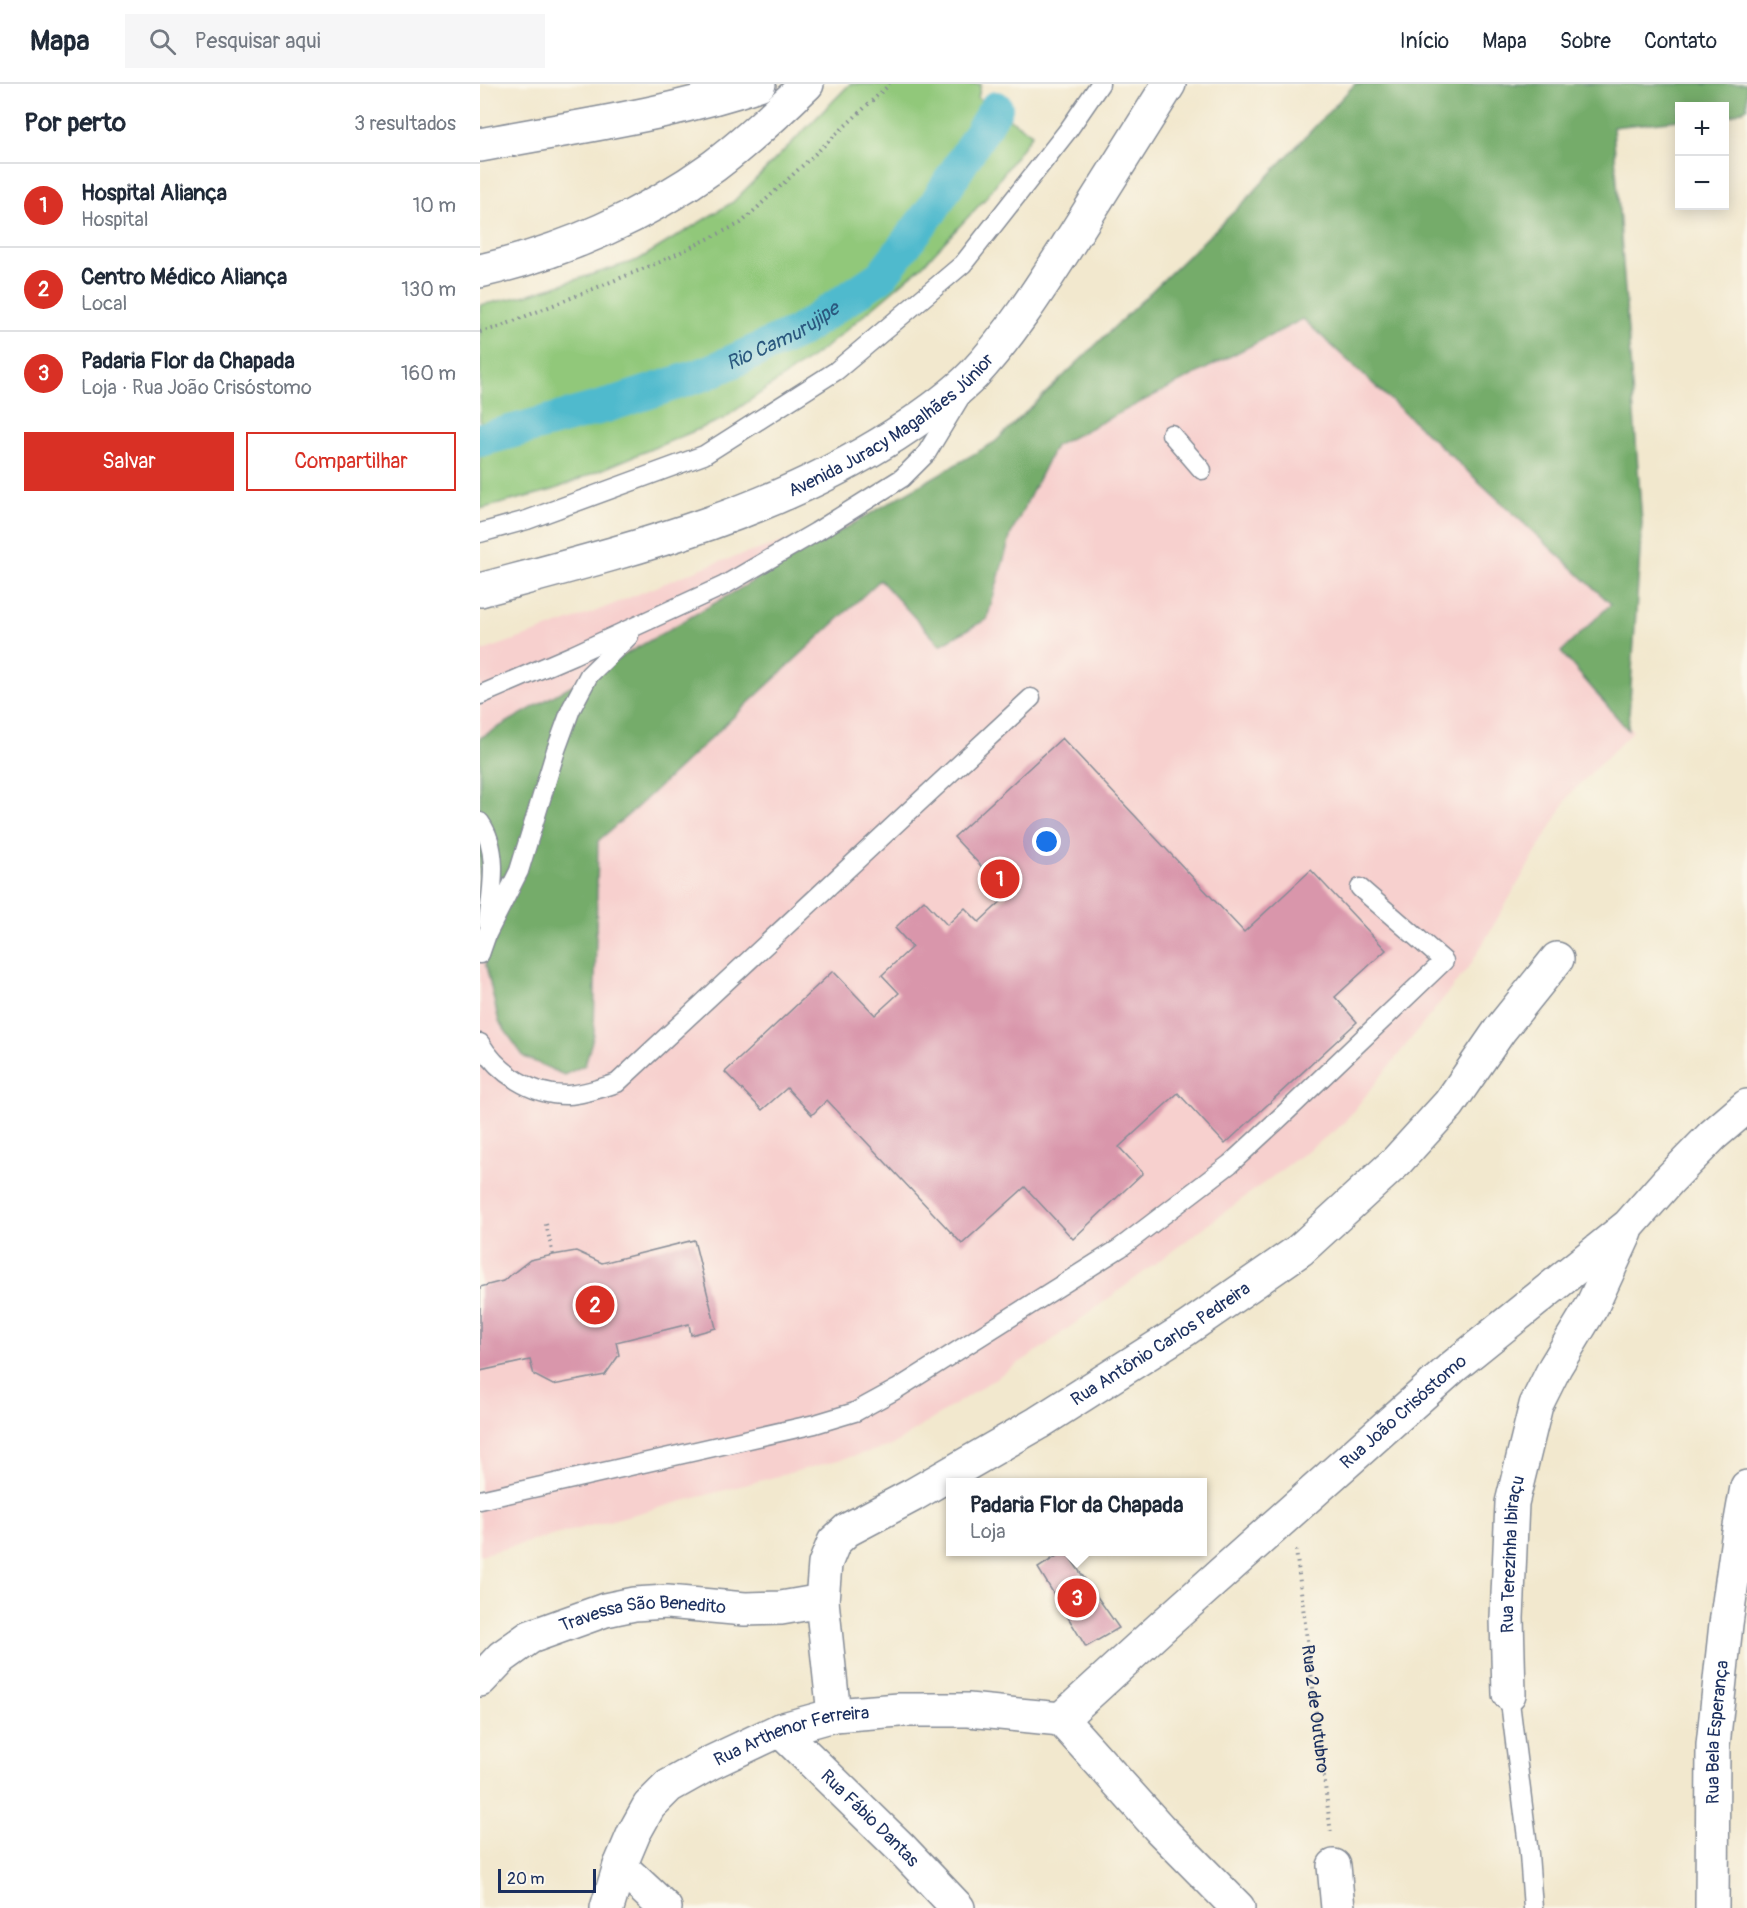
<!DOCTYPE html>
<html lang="pt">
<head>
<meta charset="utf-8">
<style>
	:root { --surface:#fff; --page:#f6f6f7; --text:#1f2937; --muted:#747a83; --line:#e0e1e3; --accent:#d93025 }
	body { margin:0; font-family:Pangolin,sans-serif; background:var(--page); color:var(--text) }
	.controls { position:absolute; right:18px; top:18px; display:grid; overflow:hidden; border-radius:0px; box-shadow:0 3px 15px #0003 }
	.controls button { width:54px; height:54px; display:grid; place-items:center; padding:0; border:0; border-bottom:2px solid var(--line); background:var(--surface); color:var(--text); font:30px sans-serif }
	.scale { position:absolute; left:18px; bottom:15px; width:98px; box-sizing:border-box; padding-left:6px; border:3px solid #1b2f5e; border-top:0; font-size:16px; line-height:21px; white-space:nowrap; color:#1b2f5e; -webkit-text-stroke:4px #fbf7ec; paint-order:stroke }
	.you { position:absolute; left:567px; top:758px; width:21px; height:21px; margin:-15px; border:4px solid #fff; border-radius:50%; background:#1a73e8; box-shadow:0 0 0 9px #1a73e833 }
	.badge { display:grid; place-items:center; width:39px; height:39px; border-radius:50%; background:var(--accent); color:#fff; font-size:20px; font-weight:700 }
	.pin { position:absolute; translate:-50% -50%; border:3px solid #fff; box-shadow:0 2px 6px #0006 }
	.popup { position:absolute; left:466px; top:1394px; width:261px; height:78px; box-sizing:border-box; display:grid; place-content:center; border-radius:0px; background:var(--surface); filter:drop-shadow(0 2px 4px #0005); font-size:20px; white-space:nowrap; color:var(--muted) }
	.popup b { font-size:22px; color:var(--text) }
	.popup::after { content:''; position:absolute; left:50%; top:100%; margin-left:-12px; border:12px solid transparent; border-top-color:var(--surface) }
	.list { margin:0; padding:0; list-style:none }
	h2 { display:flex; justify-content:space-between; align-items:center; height:78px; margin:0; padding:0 24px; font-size:26px }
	h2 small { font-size:20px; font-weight:400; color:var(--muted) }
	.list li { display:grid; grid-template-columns:39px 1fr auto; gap:18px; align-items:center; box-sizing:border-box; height:84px; padding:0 24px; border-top:2px solid var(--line) }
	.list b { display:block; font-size:22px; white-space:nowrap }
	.list p { margin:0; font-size:20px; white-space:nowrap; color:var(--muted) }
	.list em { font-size:20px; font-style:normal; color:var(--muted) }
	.actions { display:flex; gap:12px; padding:18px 24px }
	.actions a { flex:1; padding:14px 0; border:2px solid var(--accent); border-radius:0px; text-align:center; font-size:21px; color:var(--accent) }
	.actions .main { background:var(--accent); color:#fff }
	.icon { flex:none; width:33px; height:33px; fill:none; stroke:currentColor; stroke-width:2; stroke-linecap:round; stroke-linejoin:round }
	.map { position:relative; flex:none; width:1267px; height:1824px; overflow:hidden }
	header { display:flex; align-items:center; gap:36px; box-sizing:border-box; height:84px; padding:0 30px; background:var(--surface); border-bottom:2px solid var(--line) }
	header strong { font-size:28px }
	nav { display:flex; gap:33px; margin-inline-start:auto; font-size:21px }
	.search { width:420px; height:54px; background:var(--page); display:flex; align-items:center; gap:15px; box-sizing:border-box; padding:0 21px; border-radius:0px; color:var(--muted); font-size:22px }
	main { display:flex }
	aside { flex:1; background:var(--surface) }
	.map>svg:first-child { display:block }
	.built { fill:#f7d0ce }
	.green { fill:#91c87a; stroke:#567c6c; stroke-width:1.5 }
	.forest { fill:#74ac6a; stroke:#486e64; stroke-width:1.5 }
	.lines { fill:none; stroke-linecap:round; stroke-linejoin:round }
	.canal { stroke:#50bacd; stroke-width:34 }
	.building { fill:#d996ab }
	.lane-casing { stroke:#868c96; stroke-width:21 }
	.street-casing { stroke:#868c96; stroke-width:36 }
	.primary-casing { stroke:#868c96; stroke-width:36 }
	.path { stroke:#868c96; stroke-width:4; stroke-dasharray:1.5 4.5; stroke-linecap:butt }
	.lane { stroke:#fff; stroke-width:18 }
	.street { stroke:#fff; stroke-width:33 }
	.primary { stroke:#fff; stroke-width:33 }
	.labels { text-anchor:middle; stroke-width:5; stroke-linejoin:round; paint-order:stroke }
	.street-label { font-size:18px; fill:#1b2f5e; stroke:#fbf7ec }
	.water-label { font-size:20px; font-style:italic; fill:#2b597f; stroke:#fbf7ec }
</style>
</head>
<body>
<header>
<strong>Mapa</strong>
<div class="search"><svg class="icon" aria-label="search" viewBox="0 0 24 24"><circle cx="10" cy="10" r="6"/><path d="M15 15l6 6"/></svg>Pesquisar aqui</div>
<nav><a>Início</a><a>Mapa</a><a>Sobre</a><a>Contato</a></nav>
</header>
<main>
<aside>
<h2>Por perto<small>3 resultados</small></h2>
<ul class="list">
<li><span class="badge">1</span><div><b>Hospital Aliança</b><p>Hospital</p></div><em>10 m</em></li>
<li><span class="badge">2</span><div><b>Centro Médico Aliança</b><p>Local</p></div><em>130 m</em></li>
<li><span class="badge">3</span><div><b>Padaria Flor da Chapada</b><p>Loja · Rua João Crisóstomo</p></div><em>160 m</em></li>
</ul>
<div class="actions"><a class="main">Salvar</a><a>Compartilhar</a></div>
</aside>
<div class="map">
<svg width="1267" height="1824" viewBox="0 0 1267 1824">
	<rect width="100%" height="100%" fill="#fbf7ec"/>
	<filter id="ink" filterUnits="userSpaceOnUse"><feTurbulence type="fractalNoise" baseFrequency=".0167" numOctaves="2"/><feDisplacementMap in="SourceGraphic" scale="12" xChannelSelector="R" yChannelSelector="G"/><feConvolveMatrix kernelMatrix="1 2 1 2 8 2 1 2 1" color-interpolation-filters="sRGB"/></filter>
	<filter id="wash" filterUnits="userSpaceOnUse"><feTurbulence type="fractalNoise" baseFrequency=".008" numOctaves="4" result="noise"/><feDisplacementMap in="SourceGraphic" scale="24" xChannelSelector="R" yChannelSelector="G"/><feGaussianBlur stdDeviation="1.35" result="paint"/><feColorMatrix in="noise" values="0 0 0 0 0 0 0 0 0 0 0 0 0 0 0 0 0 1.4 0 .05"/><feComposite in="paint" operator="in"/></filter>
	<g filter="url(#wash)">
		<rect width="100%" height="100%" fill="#f2e8ce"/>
		<path class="built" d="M 823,235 L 1131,520 L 1081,568 L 1153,647 L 1090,710 L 991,880 L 862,1041 L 559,1266 L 411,1362 L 0,1471 L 0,568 L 109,530 L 232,480 L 459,410 L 575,362 Z"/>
		<path class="green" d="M 370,0 L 501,0 L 498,14 L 552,50 L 505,115 L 443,181 L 345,264 L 243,335 L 73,406 L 0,425 L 0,221 L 47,211 L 158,176 L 253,118 Z"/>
		<path class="forest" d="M 875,0 L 1267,0 L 1267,24 L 1252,31 L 1245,32 L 1244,22 L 1200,22 L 1199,36 L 1133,43 L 1162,439 L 1148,646 L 1081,568 L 1131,520 L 823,235 L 575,362 L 531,450 L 507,535 L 460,561 L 400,496 L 154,726 L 118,757 L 114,950 L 105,981 L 84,991 L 44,973 L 19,938 L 0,856 L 0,654 L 515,358 L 763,119 Z"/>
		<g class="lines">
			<path class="canal" id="s1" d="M 0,356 L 126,322 L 227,289 L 318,248 L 401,192 L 451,127 L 516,24"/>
		</g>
		<g id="blocks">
			<g class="building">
				<path d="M 582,654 L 764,848 L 831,786 L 906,866 L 855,913 L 877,938 L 745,1060 L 698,1009 L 639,1063 L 663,1089 L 593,1155 L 545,1103 L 482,1160 L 347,1016 L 332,1031 L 307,1004 L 282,1026 L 245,988 L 353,887 L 395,931 L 419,909 L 402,891 L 432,863 L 415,844 L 444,816 L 467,841 L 485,824 L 499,838 L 528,811 L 474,753 Z"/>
				<path d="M 214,1156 L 236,1244 L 211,1251 L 209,1240 L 136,1258 L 139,1271 L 125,1291 L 73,1301 L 54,1291 L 50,1276 L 0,1287 L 0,1203 L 23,1197 L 50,1176 L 73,1171 L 96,1167 L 122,1179 Z"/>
				<path d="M 583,1468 L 586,1468 L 639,1544 L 606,1563 L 558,1484 Z"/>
			</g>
		</g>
	</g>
	<g filter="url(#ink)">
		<use href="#blocks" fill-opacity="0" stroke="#868c96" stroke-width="1.5"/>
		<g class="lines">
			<defs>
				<g id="lane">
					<path d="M 691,350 L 722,386"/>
					<path d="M 0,449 L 47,436 L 224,371 L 356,287 L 483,180 L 589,45 L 620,0"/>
					<path d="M 0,611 L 93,571 L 243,502 L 336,448 L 422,394 L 446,370 L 481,312"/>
					<path d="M 0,738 C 20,766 12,806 8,838"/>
					<path d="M 0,870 L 7,850 L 39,787 L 76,666 L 91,625 L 109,591 L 149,552"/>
					<path d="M 0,959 C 18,989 52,1012 88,1011 C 105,1010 121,1004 137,999 L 551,614"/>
					<path d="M 0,1416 L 335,1340 L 375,1328 L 417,1305 L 640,1164 L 750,1080 L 805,1029 L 964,877 L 880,804"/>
					<path d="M 1029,1610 L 1049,1770 L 1053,1824"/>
				</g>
				<g id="street">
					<path d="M 0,61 C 93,43 189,31 279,0"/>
					<path id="s3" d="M 0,1596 L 22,1573 L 50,1553 L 125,1526 L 154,1520 L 187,1518 L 265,1525 L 301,1524 L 342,1517"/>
					<path id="s4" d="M 1029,1610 L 1027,1534 L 1032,1419 L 1056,1321 L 1075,1283 L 1112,1222 L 1146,1148"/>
					<path id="s5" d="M 354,1631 L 342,1517 L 345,1480 L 354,1458 L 367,1446 L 433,1411 L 558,1339 L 706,1245 L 820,1166 L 916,1078 L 969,1020 L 1020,946 L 1077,875"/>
					<path id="s6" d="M 581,1635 L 685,1540 L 973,1283 L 1149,1141 L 1188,1097 L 1233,1051 L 1267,1022"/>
					<path d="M 581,1635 L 680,1745 L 758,1824"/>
					<path id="s7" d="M 300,1646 L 421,1764 L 478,1824"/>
					<path d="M 140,1782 L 185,1824"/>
					<path d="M 854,1782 L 858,1824"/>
					<path id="s8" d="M 127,1824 L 140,1782 L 154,1749 L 169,1722 L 189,1702 L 230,1679 L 300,1646 L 354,1631 L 419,1626 L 488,1626 L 581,1635"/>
					<path id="s9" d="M 1232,1824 L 1233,1661 L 1246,1540 L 1258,1454 L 1267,1403"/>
				</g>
				<g id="primary">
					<path d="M 0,187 C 83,168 165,132 234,82 C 267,57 297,29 327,0"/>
					<path id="s10" d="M 0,506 C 145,467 287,433 415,351 C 441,334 472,313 494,290 C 533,248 564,198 595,150 C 626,100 658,50 689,0"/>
				</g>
			</defs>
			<use href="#lane" class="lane-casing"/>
			<use href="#street" class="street-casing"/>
			<use href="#primary" class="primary-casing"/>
			<g class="path">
				<path d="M 0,248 L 19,243 L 180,178 L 261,139 L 410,0"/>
				<path d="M 66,1140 L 73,1171"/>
				<path id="s2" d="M 816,1466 L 851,1750"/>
			</g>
			<use href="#lane" class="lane"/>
			<use href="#street" class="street"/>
			<use href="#primary" class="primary"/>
		</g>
	</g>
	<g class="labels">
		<g class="street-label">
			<text dy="6" stroke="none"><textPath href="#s10" startOffset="447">Avenida Juracy Magalhães Júnior</textPath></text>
			<text dy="6" stroke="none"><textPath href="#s5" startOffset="558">Rua Antônio Carlos Pedreira</textPath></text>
			<text dy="6" stroke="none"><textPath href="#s6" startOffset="460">Rua João Crisóstomo</textPath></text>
			<text dy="6" stroke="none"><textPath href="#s4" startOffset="140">Rua Terezinha Ibiraçu</textPath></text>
			<text dy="6" stroke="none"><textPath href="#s3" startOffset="183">Travessa São Benedito</textPath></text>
			<text dy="6" stroke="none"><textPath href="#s2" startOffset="160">Rua 2 de Outubro</textPath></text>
			<text dy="6" stroke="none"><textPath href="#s9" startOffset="176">Rua Bela Esperança</textPath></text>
			<text dy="6" stroke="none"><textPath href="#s8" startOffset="273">Rua Arthenor Ferreira</textPath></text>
			<text dy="6" stroke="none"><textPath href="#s7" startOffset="126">Rua Fábio Dantas</textPath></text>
		</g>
		<g class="water-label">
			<text dy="7" stroke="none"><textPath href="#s1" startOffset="321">Rio Camurujipe</textPath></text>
		</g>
	</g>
</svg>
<div class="controls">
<button>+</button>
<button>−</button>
</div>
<div class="scale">20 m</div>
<div class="you"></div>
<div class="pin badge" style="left:520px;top:795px">1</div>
<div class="pin badge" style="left:115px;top:1221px">2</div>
<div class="pin badge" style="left:597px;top:1514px">3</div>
<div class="popup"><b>Padaria Flor da Chapada</b>Loja</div>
</div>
</main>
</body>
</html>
